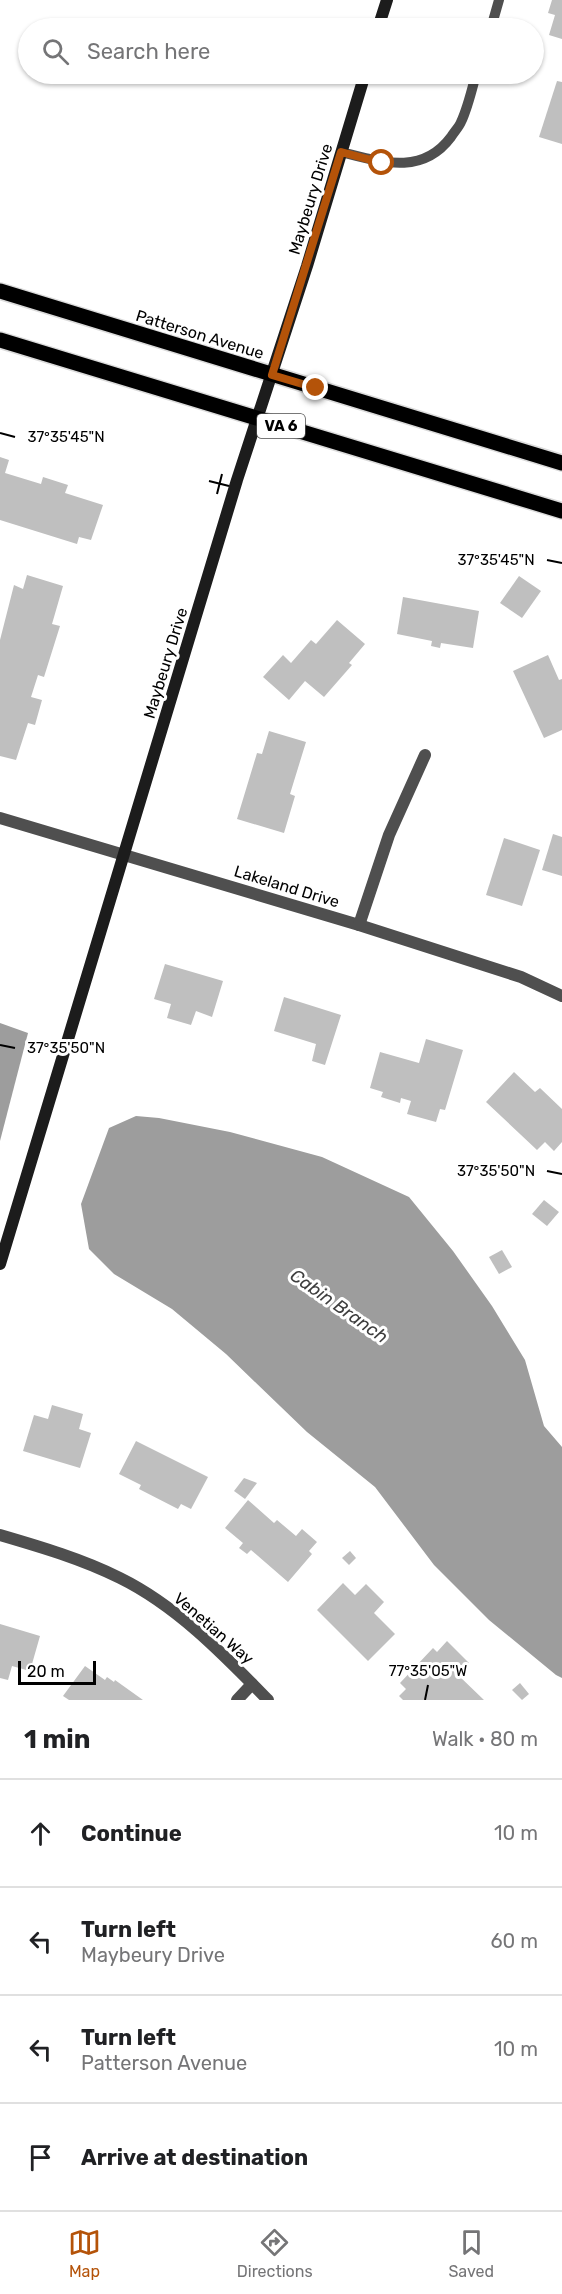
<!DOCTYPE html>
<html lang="en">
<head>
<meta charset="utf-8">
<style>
	:root { --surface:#fff; --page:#f2f2f2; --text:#202124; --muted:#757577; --line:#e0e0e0; --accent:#b45309 }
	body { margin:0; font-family:Rubik,sans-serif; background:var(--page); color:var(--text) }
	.scale { position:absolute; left:18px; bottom:15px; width:78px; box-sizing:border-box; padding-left:6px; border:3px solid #000; border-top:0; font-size:16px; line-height:21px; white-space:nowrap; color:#000; -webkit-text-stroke:4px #fff; paint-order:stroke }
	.stop { position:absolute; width:18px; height:18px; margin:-14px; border:4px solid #b45309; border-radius:50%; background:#fff }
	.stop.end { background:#b45309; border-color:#fff; box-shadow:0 2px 6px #0008 }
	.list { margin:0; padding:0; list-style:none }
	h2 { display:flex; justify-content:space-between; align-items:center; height:78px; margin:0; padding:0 24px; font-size:26px }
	h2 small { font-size:20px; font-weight:400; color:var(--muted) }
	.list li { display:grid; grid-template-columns:39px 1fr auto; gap:18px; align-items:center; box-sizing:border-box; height:108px; padding:0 24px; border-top:2px solid var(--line) }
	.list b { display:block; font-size:22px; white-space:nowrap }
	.list p { margin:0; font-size:20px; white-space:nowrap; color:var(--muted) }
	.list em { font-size:20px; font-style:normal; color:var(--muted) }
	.icon { flex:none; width:33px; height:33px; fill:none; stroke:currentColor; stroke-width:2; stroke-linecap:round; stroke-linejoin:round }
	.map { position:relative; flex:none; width:562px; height:1700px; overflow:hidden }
	.search { position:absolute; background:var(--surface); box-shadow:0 2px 4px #0004; left:18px; right:18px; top:18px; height:66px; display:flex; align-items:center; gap:15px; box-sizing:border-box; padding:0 21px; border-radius:33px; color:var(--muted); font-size:22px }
	.sheet { height:510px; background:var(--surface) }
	nav { display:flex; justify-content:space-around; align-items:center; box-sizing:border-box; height:84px; border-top:2px solid var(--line); background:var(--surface); font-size:16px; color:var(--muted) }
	nav a { display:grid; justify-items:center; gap:3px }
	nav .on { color:var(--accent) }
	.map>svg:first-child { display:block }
	.water { fill:#9d9d9d }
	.building { fill:#bfbfbf }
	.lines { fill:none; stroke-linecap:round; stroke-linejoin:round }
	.primary-casing { stroke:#dbdbdb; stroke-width:18 }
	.lane { stroke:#4f4f4f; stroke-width:10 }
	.street { stroke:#4f4f4f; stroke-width:12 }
	.secondary { stroke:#1c1c1c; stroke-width:12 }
	.primary { stroke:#000; stroke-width:15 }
	.route { stroke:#b45309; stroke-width:8 }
	.ticks { fill:none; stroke:#000; stroke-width:2 }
	.labels { text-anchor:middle; stroke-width:6; stroke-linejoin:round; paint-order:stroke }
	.shield { fill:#fff; stroke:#4c4c4c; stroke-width:1.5 }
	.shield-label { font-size:15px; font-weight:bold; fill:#000 }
	.street-label { font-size:16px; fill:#000; stroke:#fff }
	.water-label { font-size:18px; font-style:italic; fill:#3e3e3e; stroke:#fff }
	.ticks-label { font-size:15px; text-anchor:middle; fill:#000; stroke:#fff; stroke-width:6; stroke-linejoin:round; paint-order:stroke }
</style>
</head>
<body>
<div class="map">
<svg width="562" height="1700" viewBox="0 0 562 1700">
	<rect width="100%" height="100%" fill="#fff"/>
	<g class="water">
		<path d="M 0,1023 L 28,1033 L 0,1141 Z"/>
		<path d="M 136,1116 L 159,1118 L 230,1132 L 322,1157 L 409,1197 L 453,1251 L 492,1306 L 525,1360 L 544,1426 L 562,1447 L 562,1678 L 556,1675 L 489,1620 L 434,1565 L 375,1487 L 307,1432 L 226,1354 L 172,1309 L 114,1274 L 89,1249 L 81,1204 L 109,1128 Z"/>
	</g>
	<g class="building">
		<path d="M 552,0 L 562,0 L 562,39 L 549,35 L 555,15 L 548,13 Z"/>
		<path d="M 557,81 L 562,82 L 562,144 L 539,137 Z"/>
		<path d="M 0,457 L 9,460 L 5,473 L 41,484 L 43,477 L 68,485 L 65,493 L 103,505 L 91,540 L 79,537 L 77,544 L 0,520 Z"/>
		<path d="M 27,575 L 63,586 L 52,624 L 60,626 L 44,677 L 38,675 L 31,697 L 42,700 L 35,725 L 28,723 L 16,760 L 0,756 L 0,640 L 14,585 L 23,589 Z"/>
		<path d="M 519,576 L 541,591 L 522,618 L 500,603 Z"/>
		<path d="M 403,597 L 479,611 L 473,648 L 441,643 L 440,648 L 431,646 L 432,641 L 397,634 Z"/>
		<path d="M 337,620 L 365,644 L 349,663 L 352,665 L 324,697 L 305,681 L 289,700 L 263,677 L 283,655 L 291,663 L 311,640 L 316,644 Z"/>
		<path d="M 548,655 L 559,680 L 562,679 L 562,730 L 544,738 L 513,671 Z"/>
		<path d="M 269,731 L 306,742 L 290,794 L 295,796 L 284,833 L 237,819 L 257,753 L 262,754 Z"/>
		<path d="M 553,834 L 562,837 L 562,876 L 542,870 Z"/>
		<path d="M 504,838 L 540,850 L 522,906 L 486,895 Z"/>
		<path d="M 165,964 L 223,981 L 212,1017 L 196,1011 L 191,1025 L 167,1018 L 171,1004 L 154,999 Z"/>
		<path d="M 284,997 L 341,1015 L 325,1065 L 312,1061 L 316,1044 L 274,1031 Z"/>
		<path d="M 426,1039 L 463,1050 L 445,1110 L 440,1109 L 436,1122 L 407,1114 L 411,1101 L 401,1098 L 400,1103 L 381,1097 L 383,1092 L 370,1088 L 380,1052 L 419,1063 Z"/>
		<path d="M 514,1072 L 535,1092 L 540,1088 L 562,1109 L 562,1142 L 554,1151 L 545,1142 L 537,1150 L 486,1102 Z"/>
		<path d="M 544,1200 L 559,1212 L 547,1226 L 532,1214 Z"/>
		<path d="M 502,1250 L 512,1267 L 499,1274 L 489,1257 Z"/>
		<path d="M 52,1405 L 83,1414 L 79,1429 L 91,1433 L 80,1468 L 23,1451 L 34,1415 L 48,1419 Z"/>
		<path d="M 136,1441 L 208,1477 L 191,1509 L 181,1504 L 178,1509 L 139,1489 L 141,1485 L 119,1474 Z"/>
		<path d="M 244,1478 L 257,1483 L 245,1499 L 234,1491 Z"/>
		<path d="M 248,1500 L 274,1523 L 277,1520 L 296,1536 L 302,1529 L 317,1542 L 309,1551 L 312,1554 L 288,1582 L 251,1550 L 247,1554 L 239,1548 L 243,1543 L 225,1528 Z"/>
		<path d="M 350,1551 L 356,1558 L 349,1565 L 342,1558 Z"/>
		<path d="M 343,1583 L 355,1595 L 366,1584 L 384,1602 L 374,1613 L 395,1634 L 368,1661 L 317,1610 Z"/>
		<path d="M 0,1624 L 40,1636 L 30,1671 L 12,1666 L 8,1680 L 0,1678 Z"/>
		<path d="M 447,1641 L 469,1663 L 457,1674 L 484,1700 L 403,1700 L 399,1696 L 406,1689 L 400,1683 L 433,1648 L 437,1652 Z"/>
		<path d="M 85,1666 L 105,1680 L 107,1677 L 114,1682 L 115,1680 L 143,1700 L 69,1700 L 63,1696 Z"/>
		<path d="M 520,1683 L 529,1694 L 522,1700 L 512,1690 Z"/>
	</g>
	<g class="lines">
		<defs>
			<g id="primary">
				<path d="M 0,291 L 562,463"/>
				<path d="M 0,340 L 562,511"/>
			</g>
		</defs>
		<use href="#primary" class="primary-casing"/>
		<g class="lane">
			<path d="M 491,28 L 499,0"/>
			<path d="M 341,152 C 381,162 422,176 451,137 C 454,132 459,127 461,122 C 468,107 472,89 476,74"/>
		</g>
		<g class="street">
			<path d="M 0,818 L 359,925 L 521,977 L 562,996"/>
			<path d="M 359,925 L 389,835 L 425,755"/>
			<path d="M 0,1535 C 41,1547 82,1559 120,1578 C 177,1606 224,1655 268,1700"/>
			<path d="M 237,1700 L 252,1684"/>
		</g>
		<g class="secondary">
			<path d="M 378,28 L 387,0"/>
			<path d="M 0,1264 L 237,480 L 307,266 L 365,74"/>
		</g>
		<use href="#primary" class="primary"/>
	</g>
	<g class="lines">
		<path class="route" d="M 316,388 L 272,375 L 341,152 L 382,163"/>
	</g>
	<path class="ticks" d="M 0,433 L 15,437M 209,481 L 229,486M 217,494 L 222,474M 547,560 L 562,563M 0,1045 L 15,1048M 547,1171 L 562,1174M 425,1700 L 428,1685"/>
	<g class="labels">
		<rect class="shield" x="257" y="414" width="48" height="24" rx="4.5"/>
		<g class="shield-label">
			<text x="281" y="431">VA 6</text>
		</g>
		<g class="street-label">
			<text transform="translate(310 199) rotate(-73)" y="6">Maybeury Drive</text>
			<text transform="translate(200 334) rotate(17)" y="6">Patterson Avenue</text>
			<text transform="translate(165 663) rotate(-73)" y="6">Maybeury Drive</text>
			<text transform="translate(287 886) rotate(17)" y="6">Lakeland Drive</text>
			<text transform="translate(214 1628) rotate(41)" y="6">Venetian Way</text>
		</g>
		<g class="water-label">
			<text transform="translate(339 1306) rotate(35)" y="6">Cabin Branch</text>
		</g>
	</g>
	<g class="ticks-label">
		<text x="66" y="442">37°35'45"N</text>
		<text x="496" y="565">37°35'45"N</text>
		<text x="66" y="1053">37°35'50"N</text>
		<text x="496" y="1176">37°35'50"N</text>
		<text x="428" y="1676">77°35'05"W</text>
	</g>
</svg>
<div class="scale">20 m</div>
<div class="stop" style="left:382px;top:163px"></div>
<div class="stop end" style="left:316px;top:388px"></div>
<div class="search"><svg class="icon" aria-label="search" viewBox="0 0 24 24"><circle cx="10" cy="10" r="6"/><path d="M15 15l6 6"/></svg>Search here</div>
</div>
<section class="sheet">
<h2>1 min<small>Walk · 80 m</small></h2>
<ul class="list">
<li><svg class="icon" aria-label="ahead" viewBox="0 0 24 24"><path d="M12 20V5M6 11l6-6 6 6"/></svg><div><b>Continue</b></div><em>10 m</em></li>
<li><svg class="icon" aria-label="left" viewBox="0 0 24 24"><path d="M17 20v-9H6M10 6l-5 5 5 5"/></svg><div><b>Turn left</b><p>Maybeury Drive</p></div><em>60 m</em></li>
<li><svg class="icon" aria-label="left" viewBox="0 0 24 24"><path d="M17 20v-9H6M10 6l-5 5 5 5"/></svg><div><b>Turn left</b><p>Patterson Avenue</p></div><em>10 m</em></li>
<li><svg class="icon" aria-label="arrive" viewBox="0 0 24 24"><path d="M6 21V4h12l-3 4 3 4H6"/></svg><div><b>Arrive at destination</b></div></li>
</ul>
</section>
<nav>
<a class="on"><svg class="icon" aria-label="map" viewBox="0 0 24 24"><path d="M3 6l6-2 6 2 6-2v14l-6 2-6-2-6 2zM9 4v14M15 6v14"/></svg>Map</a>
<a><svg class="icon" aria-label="directions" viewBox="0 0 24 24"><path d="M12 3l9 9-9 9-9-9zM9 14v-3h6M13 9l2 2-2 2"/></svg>Directions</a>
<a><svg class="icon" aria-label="saved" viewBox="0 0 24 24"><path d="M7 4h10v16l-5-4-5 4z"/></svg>Saved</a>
</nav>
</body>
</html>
